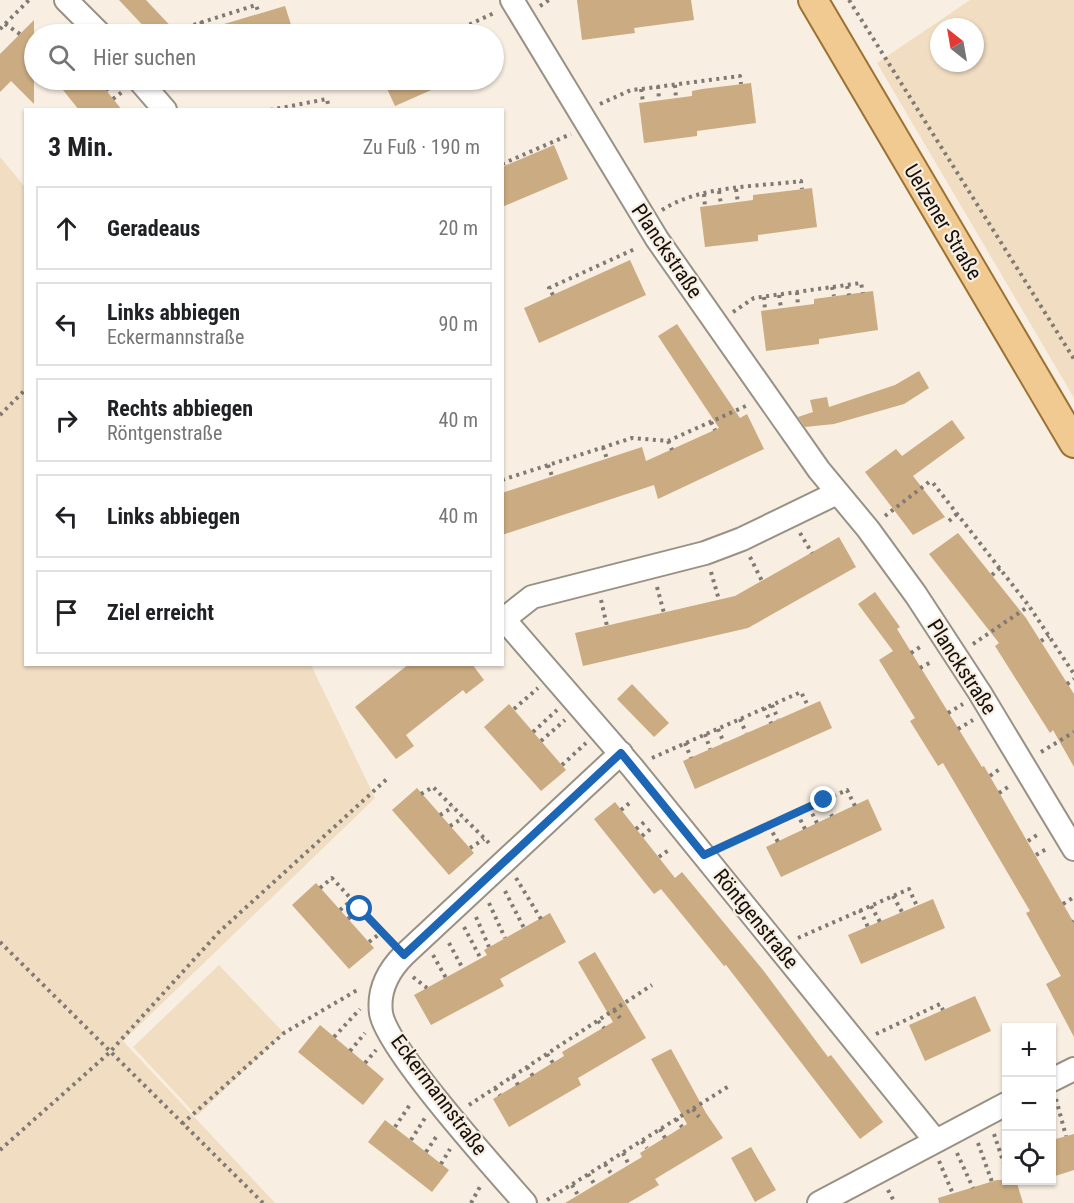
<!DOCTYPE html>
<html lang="de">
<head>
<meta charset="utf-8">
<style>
	:root { --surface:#fff; --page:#f2f2f2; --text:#202124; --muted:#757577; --line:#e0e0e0 }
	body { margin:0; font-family:"Roboto Condensed",sans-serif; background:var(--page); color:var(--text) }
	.controls { position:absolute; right:18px; bottom:18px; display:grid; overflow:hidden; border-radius:0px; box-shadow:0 2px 4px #0004 }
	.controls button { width:54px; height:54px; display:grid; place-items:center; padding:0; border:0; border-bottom:2px solid var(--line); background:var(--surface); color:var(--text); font:30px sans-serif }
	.compass { position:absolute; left:930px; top:18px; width:54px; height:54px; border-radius:50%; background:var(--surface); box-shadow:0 2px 4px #0004; rotate:329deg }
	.stop { position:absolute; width:18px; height:18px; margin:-14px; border:4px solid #1d65b5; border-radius:50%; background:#fff }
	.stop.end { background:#1d65b5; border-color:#fff; box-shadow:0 2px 6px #0008 }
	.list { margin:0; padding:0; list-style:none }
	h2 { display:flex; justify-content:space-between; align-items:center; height:78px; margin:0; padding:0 24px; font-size:26px }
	h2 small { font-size:20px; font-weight:400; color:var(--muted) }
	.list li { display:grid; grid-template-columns:39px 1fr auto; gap:18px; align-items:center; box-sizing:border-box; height:84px; margin:0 12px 12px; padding:0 12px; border:2px solid var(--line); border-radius:0px }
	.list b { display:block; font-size:22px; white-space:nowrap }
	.list p { margin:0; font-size:20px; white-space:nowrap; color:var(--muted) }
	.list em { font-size:20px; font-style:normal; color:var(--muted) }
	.icon { flex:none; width:33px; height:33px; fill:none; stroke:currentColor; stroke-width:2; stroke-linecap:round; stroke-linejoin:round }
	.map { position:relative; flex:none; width:1074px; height:1203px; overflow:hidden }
	.search { position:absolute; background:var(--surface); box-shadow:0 2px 4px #0004; left:24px; top:24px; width:480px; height:66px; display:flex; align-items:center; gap:15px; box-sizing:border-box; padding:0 21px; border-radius:33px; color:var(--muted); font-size:22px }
	.panel { position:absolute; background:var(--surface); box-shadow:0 2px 4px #0004; left:24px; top:108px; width:480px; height:558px; border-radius:0px }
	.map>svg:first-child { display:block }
	.green { fill:#f1ddc2; fill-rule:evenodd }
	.building { fill:#cbab81 }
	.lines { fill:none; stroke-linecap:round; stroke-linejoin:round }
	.minor-casing { stroke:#9a9185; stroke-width:26 }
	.major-casing { stroke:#9c7233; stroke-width:32 }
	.path { stroke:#817a73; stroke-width:4; stroke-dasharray:3 4.5; stroke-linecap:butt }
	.minor { stroke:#fff; stroke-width:22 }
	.major { stroke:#f0ca91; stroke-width:28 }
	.route { stroke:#1d65b5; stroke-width:8 }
	.labels { text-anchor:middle; stroke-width:4.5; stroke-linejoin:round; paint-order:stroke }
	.street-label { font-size:21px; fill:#14110d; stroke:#f8eee2 }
</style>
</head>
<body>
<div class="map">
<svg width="1074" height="1203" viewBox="0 0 1074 1203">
	<rect width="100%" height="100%" fill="#f8eee2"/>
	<g class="green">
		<path d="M 970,0 L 1074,0 L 1074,398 L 877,63 ZM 939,27 L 975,27 L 975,63 L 939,63 Z"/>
		<path d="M 0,157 L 25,187 L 26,664 L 311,665 L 375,798 L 123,1041 L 275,1203 L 0,1203 Z"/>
		<path d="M 219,965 L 284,1033 L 197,1116 L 133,1047 Z"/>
	</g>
	<g class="building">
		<path d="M 119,0 L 146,0 L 178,34 L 151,34 Z"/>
		<path d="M 577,0 L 691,0 L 694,20 L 634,28 L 635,33 L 582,40 Z"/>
		<path d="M 285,6 L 294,34 L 205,34 L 204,30 Z"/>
		<path d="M 34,20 L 34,104 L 11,81 L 0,92 L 0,54 Z"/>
		<path d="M 55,80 L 98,80 L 122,110 L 79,110 Z"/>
		<path d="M 383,80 L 454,80 L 395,106 Z"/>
		<path d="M 751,83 L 756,123 L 697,131 L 697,136 L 644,143 L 639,103 L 692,96 L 692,91 L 702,89 Z"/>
		<path d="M 554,145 L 568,179 L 502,207 L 502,167 Z"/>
		<path d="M 812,188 L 817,227 L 758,235 L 758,241 L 705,247 L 700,207 L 753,200 L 753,195 Z"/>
		<path d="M 630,260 L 646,295 L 539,343 L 524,308 Z"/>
		<path d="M 873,291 L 878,330 L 819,339 L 819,344 L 766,351 L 761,311 L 814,304 L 814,299 Z"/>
		<path d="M 677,324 L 740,418 L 747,414 L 764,449 L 658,499 L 654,485 L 502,535 L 502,493 L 642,447 L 646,461 L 719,428 L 658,336 Z"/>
		<path d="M 919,371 L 929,388 L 904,404 L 834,424 L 805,427 L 798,417 L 813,412 L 810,400 L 827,397 L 829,407 L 895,385 Z"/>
		<path d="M 952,420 L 965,438 L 913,476 L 945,517 L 913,535 L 865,472 L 896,449 L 902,456 Z"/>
		<path d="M 958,533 L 1026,618 L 1074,694 L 1074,767 L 1053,730 L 1050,733 L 995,646 L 999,643 L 929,554 Z"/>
		<path d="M 839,537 L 856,567 L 748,628 L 583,666 L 575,633 L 735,596 Z"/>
		<path d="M 875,592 L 900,627 L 897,629 L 982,767 L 984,766 L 1074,923 L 1074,1037 L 1046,984 L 1061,976 L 1026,913 L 1030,911 L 943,763 L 938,766 L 910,721 L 915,718 L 879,660 L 893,651 L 858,604 Z"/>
		<path d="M 409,664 L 472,664 L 484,680 L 466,694 L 463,690 L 406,735 L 414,746 L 396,759 L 355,707 Z"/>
		<path d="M 632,684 L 669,723 L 654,737 L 617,699 Z"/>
		<path d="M 820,701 L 832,728 L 695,789 L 683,761 Z"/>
		<path d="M 509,704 L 566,770 L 541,791 L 484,727 Z"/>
		<path d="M 417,788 L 474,853 L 449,875 L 392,810 Z"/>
		<path d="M 868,799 L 882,830 L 781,877 L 766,847 Z"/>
		<path d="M 615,802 L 675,878 L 682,872 L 763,970 L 828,1057 L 831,1055 L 883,1122 L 860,1139 L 726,965 L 724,966 L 661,889 L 654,894 L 594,819 Z"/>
		<path d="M 316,883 L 374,948 L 349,969 L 292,905 Z"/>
		<path d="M 933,899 L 945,928 L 861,964 L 848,935 Z"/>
		<path d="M 550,913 L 566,942 L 500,979 L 504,986 L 431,1025 L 414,995 L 487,955 L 484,950 Z"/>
		<path d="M 595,952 L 646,1038 L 578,1078 L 581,1085 L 509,1127 L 493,1099 L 564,1056 L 562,1052 L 613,1022 L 578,962 Z"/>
		<path d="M 975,996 L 991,1031 L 925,1061 L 909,1025 Z"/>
		<path d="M 320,1025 L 384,1079 L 363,1105 L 298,1052 Z"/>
		<path d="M 671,1049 L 706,1113 L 723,1138 L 655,1179 L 659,1185 L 628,1203 L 565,1203 L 642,1157 L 640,1153 L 687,1124 L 651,1059 Z"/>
		<path d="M 385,1120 L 449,1170 L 432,1192 L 368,1142 Z"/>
		<path d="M 1074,1134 L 1074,1170 L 1052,1177 L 1052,1140 Z"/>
		<path d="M 751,1147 L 776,1190 L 755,1202 L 731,1158 Z"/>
		<path d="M 997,1180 L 1016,1180 L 1023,1203 L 939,1203 L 938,1198 Z"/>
	</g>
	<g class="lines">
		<defs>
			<g id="minor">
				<path d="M 66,0 L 100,34"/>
				<path d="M 512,0 L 657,239 L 819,470 L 868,529 L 916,595 L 980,693 L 1074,849"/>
				<path d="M 139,80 L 165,110"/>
				<path d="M 502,617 L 632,767 L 935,1140"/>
				<path d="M 504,619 L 532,597 L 705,553 L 742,539 L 837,493"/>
				<path d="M 1052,1080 L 1074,1069"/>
				<path d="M 525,1203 C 496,1170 386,1048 381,1013 C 378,990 388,971 404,955 L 621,753"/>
				<path d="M 819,1203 L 1006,1104"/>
			</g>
			<path id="major" d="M 813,0 L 1074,443"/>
		</defs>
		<use href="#minor" class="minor-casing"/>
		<use href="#major" class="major-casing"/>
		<g class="path">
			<path d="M 849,0 L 1074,359"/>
			<path d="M 540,6 L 549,0"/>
			<path d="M 201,21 L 204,30"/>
			<path d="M 5,24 L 20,34"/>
			<path d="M 0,29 L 29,0"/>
			<path d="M 165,34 L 256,5 L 259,14"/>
			<path d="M 449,34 L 494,13"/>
			<path d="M 675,85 L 676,98"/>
			<path d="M 658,86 L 659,100"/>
			<path d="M 641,89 L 643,102"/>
			<path d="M 106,90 L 117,81"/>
			<path d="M 113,99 L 122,92"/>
			<path d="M 600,104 L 631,90 L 641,89 L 740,76 L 741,84"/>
			<path d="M 270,110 L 327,99 L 329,110"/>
			<path d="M 502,164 L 571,134"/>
			<path d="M 736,189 L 738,203"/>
			<path d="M 719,191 L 721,205"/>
			<path d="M 704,194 L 705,207"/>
			<path d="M 662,210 C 701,185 756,187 801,181 L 802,189"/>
			<path d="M 847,286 L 849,295"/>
			<path d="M 832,287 L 834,296"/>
			<path d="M 797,292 L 798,306"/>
			<path d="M 553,295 L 549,288 L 637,248"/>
			<path d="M 779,295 L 781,308"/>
			<path d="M 764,297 L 765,310"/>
			<path d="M 733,312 L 754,298 L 861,283 L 863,293"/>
			<path d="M 0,415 L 26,389"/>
			<path d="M 711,422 L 715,430"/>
			<path d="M 668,441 L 672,450"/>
			<path d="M 603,447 L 607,459"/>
			<path d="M 548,465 L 552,476"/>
			<path d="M 502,480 L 632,438 L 668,441 L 748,405"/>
			<path d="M 885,516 L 929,482 L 933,483 L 1029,606 L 1074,674"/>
			<path d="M 949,521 L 957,514"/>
			<path d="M 800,533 L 812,553"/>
			<path d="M 750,557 L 762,581"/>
			<path d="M 711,572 L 719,600"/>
			<path d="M 992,575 L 1000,568"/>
			<path d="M 657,587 L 664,613"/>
			<path d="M 601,600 L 607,626"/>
			<path d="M 1041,641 L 1049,636"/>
			<path d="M 973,644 L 1029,606"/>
			<path d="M 911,653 L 923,645"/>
			<path d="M 920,668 L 933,661"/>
			<path d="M 1067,684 L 1074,679"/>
			<path d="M 772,705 L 778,719"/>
			<path d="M 764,708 L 771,723"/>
			<path d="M 514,709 L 538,688"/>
			<path d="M 948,713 L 963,704"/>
			<path d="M 740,719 L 746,733"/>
			<path d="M 718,729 L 724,743"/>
			<path d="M 958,729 L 973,720"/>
			<path d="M 533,732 L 557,710"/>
			<path d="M 705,734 L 710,749"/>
			<path d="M 541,741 L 565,720"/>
			<path d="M 685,743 L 691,758"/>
			<path d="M 1041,752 L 1074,732"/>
			<path d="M 652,758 L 801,692 L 808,706"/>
			<path d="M 562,765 L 586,743"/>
			<path d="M 990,776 L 1001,768"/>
			<path d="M 999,793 L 1011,785"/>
			<path d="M 421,794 L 433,787 L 492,846"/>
			<path d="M 824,801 L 832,816"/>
			<path d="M 809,807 L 817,823"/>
			<path d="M 621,810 L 632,801"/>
			<path d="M 797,813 L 805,829"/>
			<path d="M 440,815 L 453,807"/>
			<path d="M 450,826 L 463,818"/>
			<path d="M 769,826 L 778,842"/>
			<path d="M 636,829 L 647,820"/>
			<path d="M 642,836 L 653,827"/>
			<path d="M 1028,841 L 1040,833"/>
			<path d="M 724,846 L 847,790 L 855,806"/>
			<path d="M 470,848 L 484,839"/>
			<path d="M 1036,855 L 1048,848"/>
			<path d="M 659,857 L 670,849"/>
			<path d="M 516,878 L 541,919"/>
			<path d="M 320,888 L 332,878 L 390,941"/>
			<path d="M 505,891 L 524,928"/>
			<path d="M 893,896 L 902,912"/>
			<path d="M 489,903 L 505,938"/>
			<path d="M 1063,904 L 1074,897"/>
			<path d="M 871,906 L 880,922"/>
			<path d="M 340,910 L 352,900"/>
			<path d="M 860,910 L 868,927"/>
			<path d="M 476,917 L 489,947"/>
			<path d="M 348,919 L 360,908"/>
			<path d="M 1073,922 L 1074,921"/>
			<path d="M 464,927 L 481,959"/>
			<path d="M 798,938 L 909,889 L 917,906"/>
			<path d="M 0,942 L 263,1203"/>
			<path d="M 369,942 L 382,932"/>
			<path d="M 449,943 L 463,969"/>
			<path d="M 433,955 L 446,978"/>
			<path d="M 413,977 L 427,988"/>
			<path d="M 614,1010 L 620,1018"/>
			<path d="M 598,1021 L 604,1028"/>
			<path d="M 876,1034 L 940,1004 L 943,1010"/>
			<path d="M 334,1037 L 360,1009"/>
			<path d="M 350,1051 L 365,1033"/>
			<path d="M 547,1054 L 553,1063"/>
			<path d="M 365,1063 L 376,1050"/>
			<path d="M 527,1067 L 533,1076"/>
			<path d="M 513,1076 L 518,1085"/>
			<path d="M 495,1088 L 500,1095"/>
			<path d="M 1056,1099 L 1066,1136"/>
			<path d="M 469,1105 L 652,985"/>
			<path d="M 693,1109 L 699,1117"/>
			<path d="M 676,1119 L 682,1127"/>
			<path d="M 182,1124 L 284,1033 L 359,989"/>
			<path d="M 395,1127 L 411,1103"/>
			<path d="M 660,1129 L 665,1138"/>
			<path d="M 994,1134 L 1006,1170"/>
			<path d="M 411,1140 L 425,1118"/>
			<path d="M 642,1141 L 647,1148"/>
			<path d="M 978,1143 L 992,1182"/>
			<path d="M 0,1150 L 109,1053 L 219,932 L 388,778"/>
			<path d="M 426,1152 L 438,1134"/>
			<path d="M 623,1153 L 629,1165"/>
			<path d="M 957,1153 L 973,1188"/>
			<path d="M 939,1161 L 953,1194"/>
			<path d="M 441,1164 L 450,1149"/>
			<path d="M 605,1164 L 612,1175"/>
			<path d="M 588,1174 L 595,1185"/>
			<path d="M 572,1185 L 578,1195"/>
			<path d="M 888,1190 L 895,1203"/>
			<path d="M 547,1200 L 729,1086"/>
			<path d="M 471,1203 L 481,1185"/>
		</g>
		<use href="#minor" class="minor"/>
		<use href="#major" class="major"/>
	</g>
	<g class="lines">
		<path class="route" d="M 360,909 L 404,955 L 621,753 L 704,855 L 824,800"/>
	</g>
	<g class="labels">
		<g class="street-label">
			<text transform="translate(943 222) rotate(59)" y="7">Uelzener Straße</text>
			<text transform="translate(667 251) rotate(56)" y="7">Planckstraße</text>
			<text transform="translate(962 667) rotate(57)" y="7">Planckstraße</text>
			<text transform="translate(756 919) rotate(51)" y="7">Röntgenstraße</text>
			<text transform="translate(439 1095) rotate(53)" y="7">Eckermannstraße</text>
		</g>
	</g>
</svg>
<div class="controls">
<button>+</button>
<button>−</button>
<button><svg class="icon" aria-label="locate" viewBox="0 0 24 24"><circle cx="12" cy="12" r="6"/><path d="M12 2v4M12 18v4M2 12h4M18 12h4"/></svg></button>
</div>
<svg class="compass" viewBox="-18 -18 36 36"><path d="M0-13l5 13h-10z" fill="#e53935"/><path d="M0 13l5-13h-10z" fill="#757577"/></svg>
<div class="stop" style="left:360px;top:909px"></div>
<div class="stop end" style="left:824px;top:800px"></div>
<div class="search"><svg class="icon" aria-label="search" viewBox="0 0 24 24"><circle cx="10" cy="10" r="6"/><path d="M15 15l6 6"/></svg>Hier suchen</div>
<section class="panel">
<h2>3 Min.<small>Zu Fuß · 190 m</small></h2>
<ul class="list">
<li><svg class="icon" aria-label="ahead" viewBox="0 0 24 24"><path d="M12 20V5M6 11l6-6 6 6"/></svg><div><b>Geradeaus</b></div><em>20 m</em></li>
<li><svg class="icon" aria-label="left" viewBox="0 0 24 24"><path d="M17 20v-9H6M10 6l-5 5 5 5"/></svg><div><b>Links abbiegen</b><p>Eckermannstraße</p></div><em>90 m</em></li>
<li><svg class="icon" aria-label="right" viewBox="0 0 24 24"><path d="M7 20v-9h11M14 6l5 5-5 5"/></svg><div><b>Rechts abbiegen</b><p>Röntgenstraße</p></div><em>40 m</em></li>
<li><svg class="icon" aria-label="left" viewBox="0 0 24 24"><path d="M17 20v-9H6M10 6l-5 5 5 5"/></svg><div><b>Links abbiegen</b></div><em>40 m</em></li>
<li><svg class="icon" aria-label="arrive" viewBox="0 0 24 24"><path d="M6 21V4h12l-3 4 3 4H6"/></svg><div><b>Ziel erreicht</b></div></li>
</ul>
</section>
</div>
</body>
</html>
